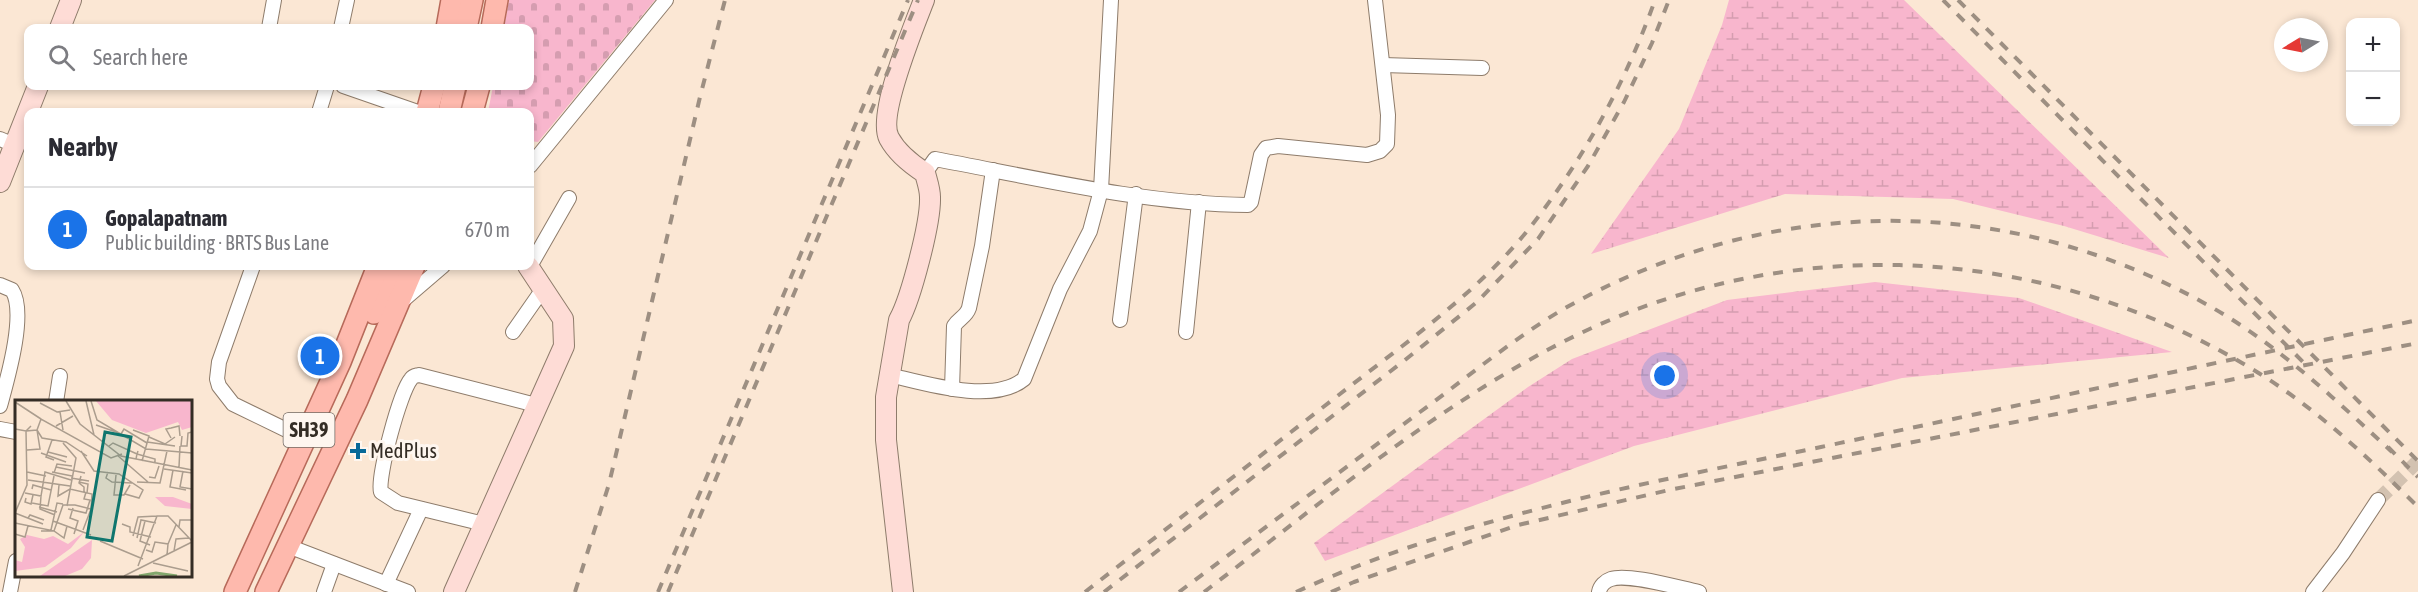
<!DOCTYPE html>
<html lang="en">
<head>
<meta charset="utf-8">
<style>
	:root { --surface:#fff; --page:#f7f7f7; --text:#2b2b33; --muted:#7c7c81; --line:#e1e1e2; --accent:#1a73e8 }
	body { margin:0; font-family:"Asap Condensed",sans-serif; background:var(--page); color:var(--text) }
	.controls { position:absolute; right:18px; top:18px; display:grid; overflow:hidden; border-radius:12px; box-shadow:0 3px 9px #0003 }
	.controls button { width:54px; height:54px; display:grid; place-items:center; padding:0; border:0; border-bottom:2px solid var(--line); background:var(--surface); color:var(--text); font:30px sans-serif }
	.compass { position:absolute; left:2274px; top:18px; width:54px; height:54px; border-radius:50%; background:var(--surface); box-shadow:0 3px 9px #0003; rotate:260deg }
	.you { position:absolute; left:1665px; top:376px; width:21px; height:21px; margin:-15px; border:4px solid #fff; border-radius:50%; background:#1a73e8; box-shadow:0 0 0 9px #1a73e833 }
	.badge { display:grid; place-items:center; width:39px; height:39px; border-radius:50%; background:var(--accent); color:#fff; font-size:20px; font-weight:700 }
	.pin { position:absolute; translate:-50% -50%; border:3px solid #fff; box-shadow:0 2px 6px #0006 }
	.list { margin:0; padding:0; list-style:none }
	h2 { display:flex; justify-content:space-between; align-items:center; height:78px; margin:0; padding:0 24px; font-size:26px }
	h2 small { font-size:20px; font-weight:400; color:var(--muted) }
	.list li { display:grid; grid-template-columns:39px 1fr auto; gap:18px; align-items:center; box-sizing:border-box; height:84px; padding:0 24px; border-top:2px solid var(--line) }
	.list b { display:block; font-size:22px; white-space:nowrap }
	.list p { margin:0; font-size:20px; white-space:nowrap; color:var(--muted) }
	.list em { font-size:20px; font-style:normal; color:var(--muted) }
	.icon { flex:none; width:33px; height:33px; fill:none; stroke:currentColor; stroke-width:2; stroke-linecap:round; stroke-linejoin:round }
	.map { position:relative; flex:none; width:2418px; height:592px; overflow:hidden }
	.search { position:absolute; background:var(--surface); box-shadow:0 3px 9px #0003; left:24px; top:24px; width:510px; height:66px; display:flex; align-items:center; gap:15px; box-sizing:border-box; padding:0 21px; border-radius:12px; color:var(--muted); font-size:22px }
	.panel { position:absolute; background:var(--surface); box-shadow:0 3px 9px #0003; left:24px; top:108px; width:510px; height:162px; border-radius:12px }
	.map>svg:first-child { display:block }
	.wetland { fill:url(#wetland-marsh) }
	.cemetery { fill:url(#cemetery-stones) }
	.lines { fill:none; stroke-linecap:round; stroke-linejoin:round }
	.street-tunnel { stroke:#d3c2b1; stroke-width:14; stroke-dasharray:14 7; stroke-linecap:butt }
	.street-casing { stroke:#8e7c6b; stroke-width:16 }
	.secondary-casing { stroke:#8e7c6b; stroke-width:22 }
	.primary-casing { stroke:#b76a5a; stroke-width:24 }
	.street { stroke:#fff; stroke-width:14 }
	.secondary { stroke:#fedcd6; stroke-width:20 }
	.primary { stroke:#feb9ad; stroke-width:21 }
	.rail { stroke:#9d8f82; stroke-width:4; stroke-dasharray:10 10; stroke-linecap:butt }
	.poi-dot { fill:#076998; stroke:#fef6ef; stroke-width:2 }
	.labels { text-anchor:middle; stroke-width:6; stroke-linejoin:round; paint-order:stroke }
	.shield { fill:#fef6ef; stroke:#716962; stroke-width:1.5 }
	.shield-label { font-size:20px; font-weight:bold; fill:#342d25 }
	.poi-label { font-size:21px; fill:#342d25; stroke:#fef6ef; text-anchor:start }
	.inset-river { fill:none; stroke:#83a76d; stroke-width:3 }
	.inset-road { fill:none; stroke:#ab9d8e; stroke-width:1.5 }
	.view { fill:#0f766e; fill-opacity:0.15; stroke:#0f766e; stroke-width:3 }
	.inset-edge { fill:none; stroke:#342d25; stroke-width:3 }
</style>
</head>
<body>
<div class="map">
<svg width="2418" height="592" viewBox="0 0 2418 592">
	<defs>
		<pattern id="wetland-marsh" width="20" height="14" patternUnits="userSpaceOnUse" patternTransform="scale(1.5)"><rect width="20" height="14" fill="#f8b6cd"/><path d="M1 5h8M5 5V1M11 12h8M15 12V8" fill="none" stroke="#d59db0"/></pattern>
		<pattern id="cemetery-stones" width="16" height="16" patternUnits="userSpaceOnUse" patternTransform="scale(1.5)"><rect width="16" height="16" fill="#f8b6cd"/><path d="M2 7V4a2 2 0 0 1 4 0v3zM10 15v-3a2 2 0 0 1 4 0v3z" fill="#d59db0"/></pattern>
	</defs>
	<rect width="100%" height="100%" fill="#fbe7d4"/>
	<g class="wetland">
		<path d="M 1729,0 L 1904,0 L 2169,258 L 2064,226 L 1953,199 L 1785,194 L 1591,254 L 1679,129 L 1722,25 Z"/>
		<path d="M 1875,282 L 2019,298 L 2172,352 L 1902,378 L 1634,446 L 1325,561 L 1314,543 L 1528,387 L 1572,359 L 1727,300 Z"/>
	</g>
	<path class="cemetery" d="M 509,0 L 655,0 L 538,142 L 530,141 L 530,112 L 488,112 L 493,86 L 530,86 L 530,28 L 504,28 Z"/>
	<g class="lines">
		<path class="street-tunnel" d="M 2378,500 L 2418,461"/>
		<defs>
			<g id="street">
				<path d="M 269,28 L 274,0"/>
				<path d="M 341,28 L 347,0"/>
				<path d="M 1383,65 L 1482,68"/>
				<path d="M 343,86 L 418,112"/>
				<path d="M 319,112 L 327,86"/>
				<path d="M 0,139 L 14,145"/>
				<path d="M 530,166 L 666,0"/>
				<path d="M 925,173 L 935,159 C 1037,178 1144,204 1248,205 L 1251,202 L 1261,155 L 1266,148 L 1278,146 L 1367,155 L 1380,151 L 1387,144 L 1388,115 L 1375,0"/>
				<path d="M 253,266 L 219,362 L 217,379 L 219,386 L 233,404 L 305,439"/>
				<path d="M 529,268 L 569,198"/>
				<path d="M 0,285 L 12,290 C 27,313 7,380 0,406"/>
				<path d="M 401,302 L 443,266"/>
				<path d="M 1120,320 L 1136,194"/>
				<path d="M 513,332 L 543,289"/>
				<path d="M 1186,332 L 1199,202"/>
				<path d="M 889,375 C 924,383 993,405 1024,379 L 1060,289 L 1090,231 L 1101,190 L 1111,0"/>
				<path d="M 952,389 L 954,326 C 959,318 966,317 969,308 L 982,246 L 993,170"/>
				<path d="M 56,402 L 60,376"/>
				<path d="M 0,429 L 16,432"/>
				<path d="M 484,524 L 398,503 L 381,492 C 377,477 400,392 411,379 C 413,376 415,376 419,375 L 536,405"/>
				<path d="M 288,546 L 408,592"/>
				<path d="M 386,584 L 421,509"/>
				<path d="M 10,592 L 16,561"/>
				<path d="M 324,592 L 334,564"/>
				<path d="M 1599,592 C 1600,586 1605,581 1611,579 C 1628,573 1679,588 1699,592"/>
				<path d="M 2313,592 L 2343,553 L 2378,500"/>
			</g>
			<g id="secondary">
				<path d="M 60,28 L 71,0"/>
				<path d="M 0,182 L 38,86"/>
				<path d="M 454,592 L 564,346 L 563,319 L 528,266"/>
				<path d="M 903,592 L 886,440 L 886,397 L 899,320 C 911,298 931,222 930,197 C 930,189 927,181 925,173 C 911,164 897,153 889,138 C 877,115 914,26 924,0"/>
			</g>
			<g id="primary">
				<path d="M 447,28 L 452,0"/>
				<path d="M 466,28 L 472,0"/>
				<path d="M 492,28 L 497,0"/>
				<path d="M 427,112 L 434,86"/>
				<path d="M 449,112 L 455,86"/>
				<path d="M 472,112 L 479,86"/>
				<path d="M 374,313 L 394,266"/>
				<path d="M 235,592 L 340,362 L 378,266"/>
				<path d="M 266,592 L 357,400 L 414,266"/>
			</g>
		</defs>
		<use href="#street" class="street-casing"/>
		<use href="#secondary" class="secondary-casing"/>
		<use href="#primary" class="primary-casing"/>
		<use href="#street" class="street"/>
		<use href="#secondary" class="secondary"/>
		<use href="#primary" class="primary"/>
		<g class="rail">
			<path d="M 1943,0 L 2309,368"/>
			<path d="M 1958,0 L 2418,461"/>
			<path d="M 2388,447 L 2418,477"/>
			<path d="M 575,592 L 609,484 L 700,97 L 725,0"/>
			<path d="M 658,592 L 908,0"/>
			<path d="M 668,592 L 918,0"/>
			<path d="M 1085,592 C 1170,526 1255,460 1340,394 C 1404,344 1477,293 1528,230 C 1582,162 1626,82 1655,0"/>
			<path d="M 1104,592 L 1405,360 L 1477,302 L 1538,239 L 1588,166 L 1624,102 L 1652,43 L 1669,0"/>
			<path d="M 1179,592 C 1259,532 1340,472 1420,412 C 1468,377 1515,337 1567,307 C 1771,193 2009,191 2213,308 C 2279,346 2336,400 2392,452"/>
			<path d="M 1204,592 C 1323,502 1444,399 1579,334 C 1791,232 2039,244 2242,363 C 2308,401 2364,453 2418,507"/>
			<path d="M 1296,592 C 1462,516 1644,484 1821,447 C 2020,405 2219,362 2418,320"/>
			<path d="M 1331,592 L 1354,582 L 1518,525 L 1669,490 L 2418,343"/>
		</g>
	</g>
	<path class="poi-dot" d="M355 442h6v6h6v6h-6v6h-6v-6h-6v-6h6z"/>
	<g class="labels">
		<rect class="shield" x="283.5" y="413" width="51" height="34" rx="4.5"/>
		<g class="shield-label">
			<text x="309" y="437">SH39</text>
		</g>
		<g class="poi-label">
			<text x="370" y="458">MedPlus</text>
		</g>
	</g>
	<g transform="translate(15 400)">
		<rect width="177" height="177" fill="#fbe7d4"/>
		<path d="M 81,1 L 177,1 L 177,27 L 167,30 L 163,22 L 131,33 L 97,20 ZM 140,97 L 158,97 L 177,104 L 177,109 L 150,106 Z" fill="#f8b6cd"/>
		<path d="M 69,132 L 56,148 L 30,167 L 0,171 L 0,160 L 7,162 L 10,147 L 5,139 L 12,135 L 29,139 L 38,136 L 53,144 ZM 77,140 L 76,158 L 67,169 L 50,176 L 25,176 Z" fill="#f8b6cd"/>
		<path class="inset-river" d="M 124,176 L 141,173 L 162,176"/>
		<path class="inset-road" d="M 51,1 L 65,24 L 106,56 L 177,70M 71,1 L 79,35M 76,1 L 82,20 L 131,49 L 177,53M 0,2 L 26,19M 25,3 L 42,12 L 55,10M 45,12 L 48,30M 81,25 L 104,33M 41,26 L 58,16M 0,29 L 11,31 L 16,26M 22,30 L 27,38 L 51,42 L 72,56M 118,30 L 134,36 L 127,61M 106,34 L 109,29 L 132,43M 167,36 L 166,46 L 172,46 L 173,33 L 177,32M 134,37 L 150,44 L 160,37M 156,38 L 151,29 L 156,28 L 164,26 L 165,36M 37,40 L 31,57 L 39,60M 132,42 L 160,46M 48,43 L 61,58 L 52,106M 94,46 L 98,43 L 122,54 L 121,59M 12,50 L 25,49 L 22,30M 66,51 L 79,71 L 104,74 L 128,90 L 124,98 L 110,94M 123,51 L 122,54 L 140,59 L 140,63M 33,52 L 52,57M 26,53 L 51,62M 102,55 L 133,82M 41,67 L 70,73M 164,67 L 165,46M 149,69 L 177,73M 158,70 L 155,87 L 171,90M 168,71 L 165,87 L 177,89M 12,72 L 31,76M 37,72 L 57,76M 93,72 L 91,78 L 97,82 L 117,83M 39,73 L 42,64 L 57,66M 101,75 L 99,95 L 109,95 L 115,85M 66,76 L 64,83 L 69,87 L 69,92M 134,77 L 140,78 L 144,66M 56,78 L 74,81M 13,80 L 55,86M 64,82 L 73,84 L 72,93M 122,82 L 145,83 L 152,51M 44,85 L 43,96 L 55,89 L 77,94 L 76,109M 17,89 L 18,85 L 36,90M 10,93 L 26,96 L 30,72 L 56,80M 26,96 L 25,109 L 40,115M 11,98 L 10,102 L 16,104 L 18,95M 17,103 L 33,106 L 39,76M 24,107 L 42,112M 58,108 L 55,118 L 63,121 L 59,134M 53,109 L 71,113 L 75,100 L 69,99 L 71,92M 0,113 L 28,124M 0,113 L 12,85 L 11,31 L 22,30 L 26,19 L 96,58 L 107,54M 13,118 L 15,115 L 29,120M 38,121 L 76,135M 130,121 L 125,141 L 135,145M 0,123 L 39,131 L 48,105 L 60,105 L 76,109 L 68,130M 107,124 L 115,127 L 115,132 L 136,137M 164,127 L 165,120 L 177,120M 36,130 L 42,103 L 48,104M 26,131 L 39,131 L 49,138 L 52,126M 0,134 L 10,137 L 13,126M 118,136 L 123,117 L 142,116M 122,138 L 126,120 L 141,123M 85,141 L 128,159M 153,144 L 161,125M 131,150 L 137,152 L 140,142 L 153,144 L 152,155M 159,151 L 161,139 L 174,138M 138,163 L 173,171M 123,166 L 142,116 L 153,116 L 177,141M 109,176 L 177,142"/>
		<path class="view" d="M 90,32 L 116,37 L 97,141 L 72,137 Z"/>
		<rect width="177" height="177" class="inset-edge"/>
	</g>
</svg>
<div class="controls">
<button>+</button>
<button>−</button>
</div>
<svg class="compass" viewBox="-18 -18 36 36"><path d="M0-13l5 13h-10z" fill="#e53935"/><path d="M0 13l5-13h-10z" fill="#7c7c81"/></svg>
<div class="you"></div>
<div class="pin badge" style="left:320px;top:356px">1</div>
<div class="search"><svg class="icon" aria-label="search" viewBox="0 0 24 24"><circle cx="10" cy="10" r="6"/><path d="M15 15l6 6"/></svg>Search here</div>
<section class="panel">
<h2>Nearby<small></small></h2>
<ul class="list">
<li><span class="badge">1</span><div><b>Gopalapatnam</b><p>Public building · BRTS Bus Lane</p></div><em>670 m</em></li>
</ul>
</section>
</div>
</body>
</html>
